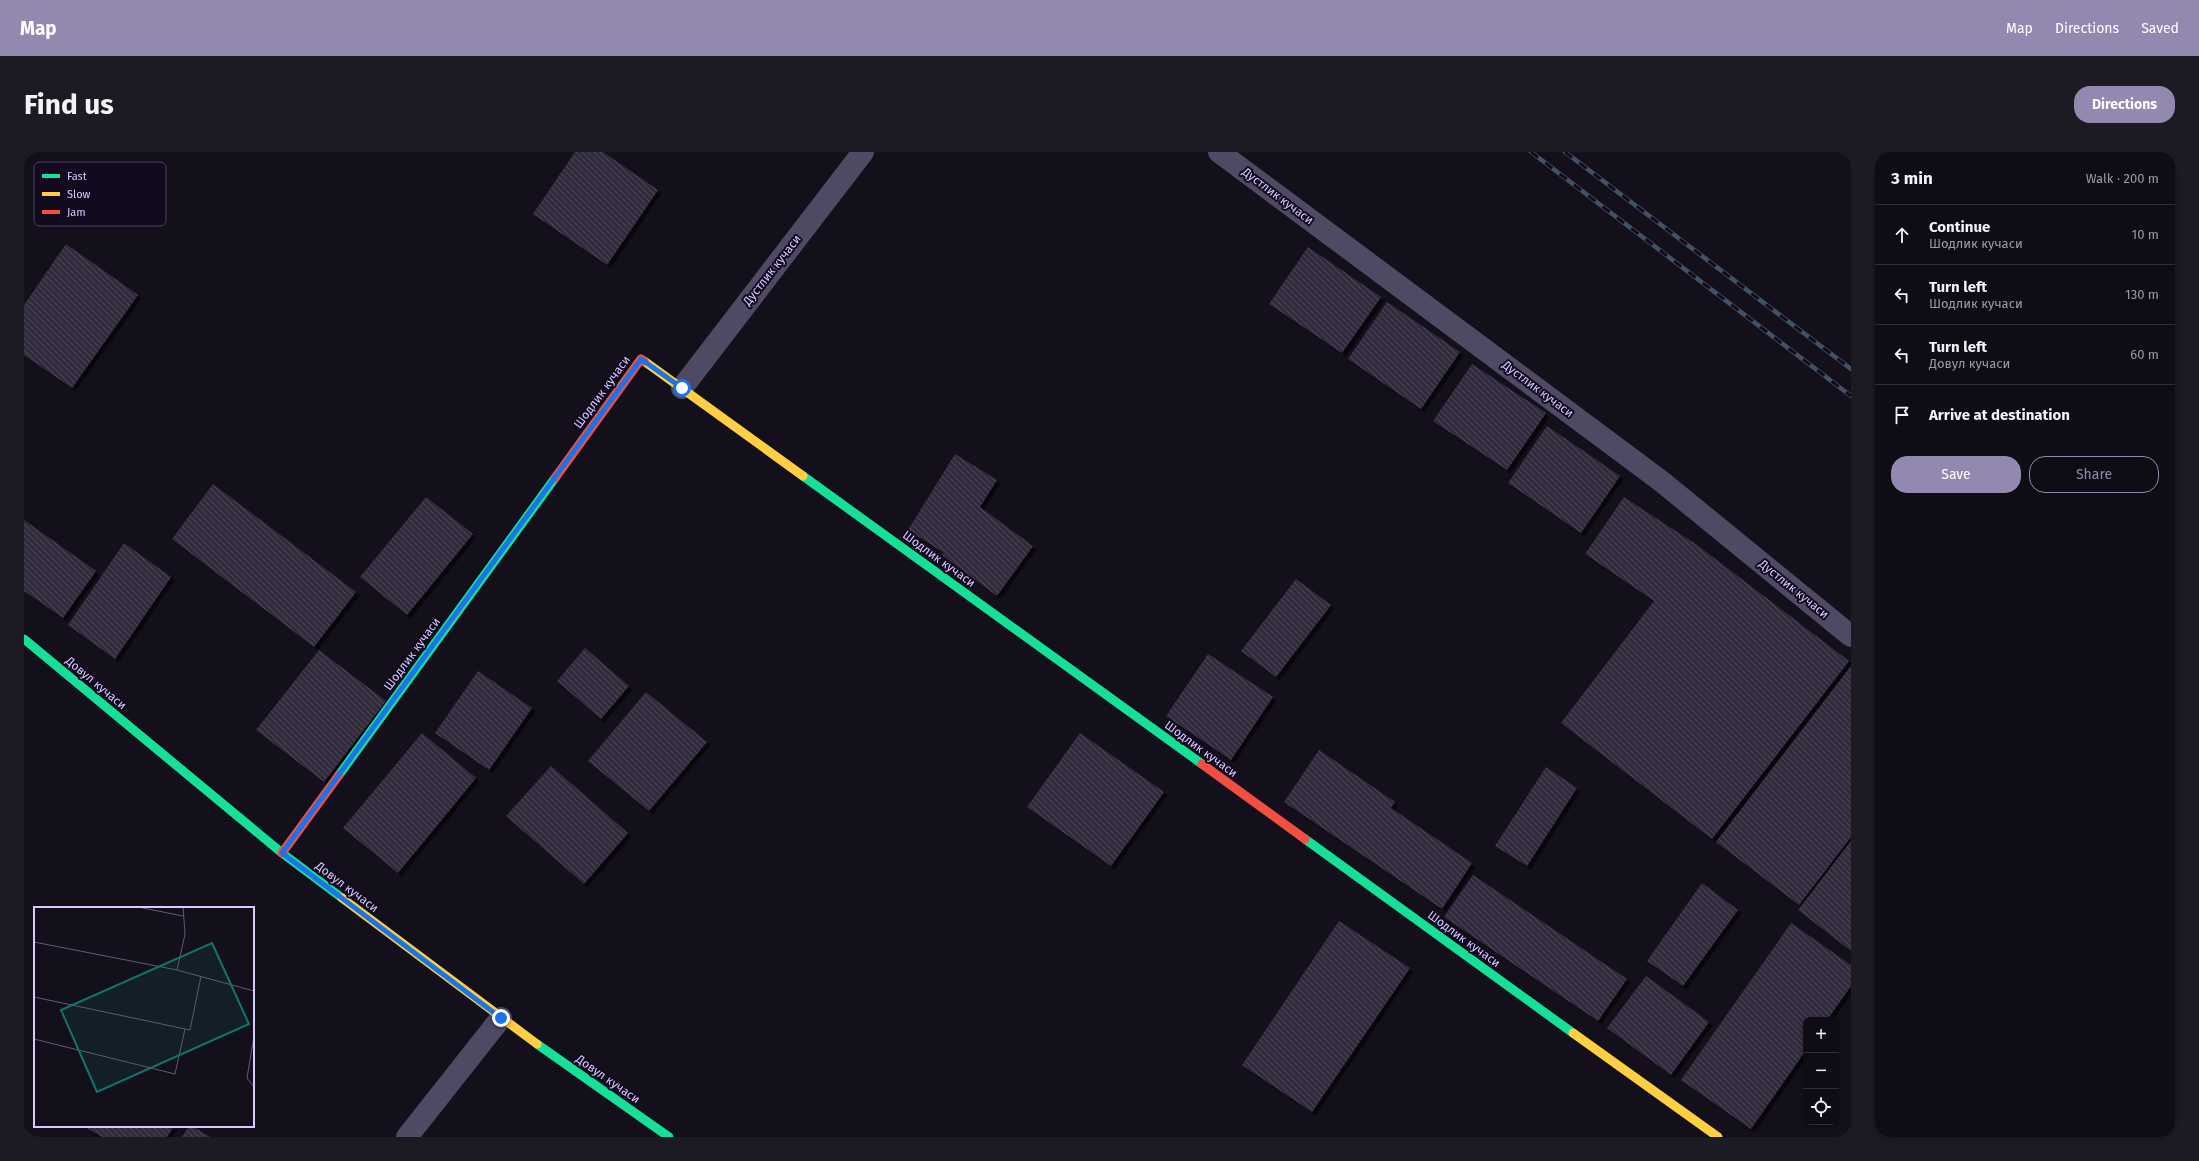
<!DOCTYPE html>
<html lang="en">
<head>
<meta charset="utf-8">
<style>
	:root { --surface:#0e0c14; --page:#1c1a22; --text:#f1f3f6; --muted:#9b9ba0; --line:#2e2c34; --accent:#9388af }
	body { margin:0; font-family:"Fira Sans",sans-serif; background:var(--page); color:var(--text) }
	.controls { position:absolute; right:12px; bottom:12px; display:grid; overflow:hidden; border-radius:8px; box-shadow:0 2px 6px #0003 }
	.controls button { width:36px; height:36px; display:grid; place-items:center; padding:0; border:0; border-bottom:1px solid var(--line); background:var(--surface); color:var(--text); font:20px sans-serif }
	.stop { position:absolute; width:12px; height:12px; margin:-9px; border:3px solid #1a73e8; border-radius:50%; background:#fff }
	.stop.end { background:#1a73e8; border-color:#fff; box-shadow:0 1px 4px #0008 }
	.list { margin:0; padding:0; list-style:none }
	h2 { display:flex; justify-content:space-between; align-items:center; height:52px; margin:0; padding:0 16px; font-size:17px }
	h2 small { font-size:13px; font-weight:400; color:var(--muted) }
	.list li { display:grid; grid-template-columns:26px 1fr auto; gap:12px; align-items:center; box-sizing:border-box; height:60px; padding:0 16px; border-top:1px solid var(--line) }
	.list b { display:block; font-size:15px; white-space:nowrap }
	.list p { margin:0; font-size:13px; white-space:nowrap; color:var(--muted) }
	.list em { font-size:13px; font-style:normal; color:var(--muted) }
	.actions { display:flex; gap:8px; padding:12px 16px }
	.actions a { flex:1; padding:9px 0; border:1px solid var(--accent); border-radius:16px; text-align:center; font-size:14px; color:var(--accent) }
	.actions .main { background:var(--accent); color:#fff }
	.icon { flex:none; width:22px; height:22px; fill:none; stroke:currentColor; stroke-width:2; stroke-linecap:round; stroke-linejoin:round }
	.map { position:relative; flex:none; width:1827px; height:985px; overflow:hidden; border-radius:16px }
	header { display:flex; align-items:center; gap:24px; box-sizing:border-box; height:56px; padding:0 20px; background:var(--accent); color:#fff }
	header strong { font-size:19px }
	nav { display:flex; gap:22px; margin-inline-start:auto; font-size:14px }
	.intro { display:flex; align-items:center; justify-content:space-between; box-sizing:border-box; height:96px; padding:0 24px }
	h1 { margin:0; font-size:28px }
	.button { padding:10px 18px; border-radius:16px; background:var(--accent); color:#fff; font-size:14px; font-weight:700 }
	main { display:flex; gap:24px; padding:0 24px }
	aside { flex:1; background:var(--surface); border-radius:16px; box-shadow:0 2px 6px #0003 }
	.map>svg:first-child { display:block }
	.building { fill:url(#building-back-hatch); filter:url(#shadow) }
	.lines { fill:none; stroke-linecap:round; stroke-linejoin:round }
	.street { stroke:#4f4a64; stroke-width:22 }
	.fast { stroke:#16e098; stroke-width:9 }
	.slow { stroke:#ffcf43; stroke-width:9 }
	.jam { stroke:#f24e42; stroke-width:9 }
	.rail-casing { stroke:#425166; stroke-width:4.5 }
	.rail { stroke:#120b20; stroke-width:3; stroke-dasharray:9; stroke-linecap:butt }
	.route { stroke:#1a73e8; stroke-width:5 }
	.labels { text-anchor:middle; stroke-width:4; stroke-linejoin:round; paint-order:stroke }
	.street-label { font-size:12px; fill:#d8c9ff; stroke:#120b20 }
	.inset-road { fill:none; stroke:#625a76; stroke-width:1 }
	.view { fill:#0f766e; fill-opacity:0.15; stroke:#0f766e; stroke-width:2 }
	.inset-edge { fill:none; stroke:#d8c9ff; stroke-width:2 }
	.key { fill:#120b20; stroke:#4d4463; stroke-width:1 }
	.key-label { font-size:11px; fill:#d8c9ff }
</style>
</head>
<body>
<header>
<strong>Map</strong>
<nav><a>Map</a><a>Directions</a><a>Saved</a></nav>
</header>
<div class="intro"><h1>Find us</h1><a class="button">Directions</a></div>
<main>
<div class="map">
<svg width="1827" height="985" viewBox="0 0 1827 985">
	<defs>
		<pattern id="building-back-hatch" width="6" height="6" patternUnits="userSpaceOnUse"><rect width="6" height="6" fill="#322c3e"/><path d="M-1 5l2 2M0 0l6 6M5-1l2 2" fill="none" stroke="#4f495b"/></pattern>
		<filter id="shadow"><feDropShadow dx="3.5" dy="3.5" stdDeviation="0" flood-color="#0009"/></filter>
	</defs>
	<rect width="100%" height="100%" fill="#13101b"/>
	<g class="building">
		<path d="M 551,0 L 579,0 L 634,38 L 583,113 L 509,62 Z"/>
		<path d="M 42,92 L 114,143 L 48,236 L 0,203 L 0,153 Z"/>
		<path d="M 1284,95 L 1357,145 L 1318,201 L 1245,152 Z"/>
		<path d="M 1363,150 L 1436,200 L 1397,257 L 1324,207 Z"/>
		<path d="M 1448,212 L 1522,261 L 1483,318 L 1409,269 Z"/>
		<path d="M 1523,274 L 1596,324 L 1557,381 L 1484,331 Z"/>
		<path d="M 931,302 L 973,328 L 956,355 L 1009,394 L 973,444 L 918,403 L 920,401 L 884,378 Z"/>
		<path d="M 189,332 L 332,440 L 290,495 L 148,387 Z"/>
		<path d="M 402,345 L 449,382 L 383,463 L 336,425 Z"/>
		<path d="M 1600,345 L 1673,393 L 1825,509 L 1688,687 L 1537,571 L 1630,449 L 1561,402 Z"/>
		<path d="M 0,368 L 72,419 L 39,466 L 0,439 Z"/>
		<path d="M 100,391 L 147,425 L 91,507 L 44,473 Z"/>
		<path d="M 1272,427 L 1307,453 L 1252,525 L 1217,499 Z"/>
		<path d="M 561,496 L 605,534 L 577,567 L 533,529 Z"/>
		<path d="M 295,498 L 362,549 L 300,630 L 232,578 Z"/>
		<path d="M 1184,502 L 1249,545 L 1207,608 L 1142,564 Z"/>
		<path d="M 1827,514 L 1827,685 L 1775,753 L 1692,690 Z"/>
		<path d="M 454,519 L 508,556 L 465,618 L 411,581 Z"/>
		<path d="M 622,540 L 683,590 L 625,659 L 564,609 Z"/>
		<path d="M 398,581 L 452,626 L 374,721 L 319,676 Z"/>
		<path d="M 1056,581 L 1140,640 L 1087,714 L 1003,655 Z"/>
		<path d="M 1295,598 L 1371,650 L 1367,656 L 1448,711 L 1418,757 L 1260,650 Z"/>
		<path d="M 527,614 L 604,681 L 560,732 L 482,664 Z"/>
		<path d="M 1522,615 L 1553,636 L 1503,714 L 1471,694 Z"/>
		<path d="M 1827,689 L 1827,799 L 1774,758 Z"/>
		<path d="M 1449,723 L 1603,827 L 1574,869 L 1420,765 Z"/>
		<path d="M 1678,731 L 1714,758 L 1659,834 L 1623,809 Z"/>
		<path d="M 1315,769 L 1386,816 L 1288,960 L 1218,913 Z"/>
		<path d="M 1767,771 L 1827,813 L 1827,834 L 1803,868 L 1782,868 L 1782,898 L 1727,977 L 1657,928 Z"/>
		<path d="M 1622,824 L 1685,870 L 1647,923 L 1583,876 Z"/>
		<path d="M 59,974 L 150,974 L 143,985 L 78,985 Z"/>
		<path d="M 165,974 L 168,974 L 186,985 L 158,985 Z"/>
	</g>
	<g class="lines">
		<g class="street">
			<path d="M 1195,0 L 1637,329 L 1827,484"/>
			<path d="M 658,236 L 839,0"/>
			<path d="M 383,985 L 477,866"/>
		</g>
		<g class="fast">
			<path d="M 779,324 L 1178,612"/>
			<path d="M 0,487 L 258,701 L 318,746"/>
			<path d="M 315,623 L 531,326"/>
			<path d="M 1281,687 L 1549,881"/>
			<path d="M 513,892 L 645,985"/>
		</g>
		<g class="slow">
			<path d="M 620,209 L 779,324"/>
			<path d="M 318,746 L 513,892"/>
			<path d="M 1549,881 L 1694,985"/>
		</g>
		<g class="jam">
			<path d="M 531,326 L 617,207 L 620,209"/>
			<path d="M 1178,612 L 1281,687"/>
			<path d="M 258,701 L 315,623"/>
		</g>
		<defs>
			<g id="rail">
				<path d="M 1507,0 L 1827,244"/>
				<path d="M 1541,0 L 1827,217"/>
			</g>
		</defs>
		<use href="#rail" class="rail-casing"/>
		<use href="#rail" class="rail"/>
	</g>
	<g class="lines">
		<path class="route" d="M 477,866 L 258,701 L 617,207 L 658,236"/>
	</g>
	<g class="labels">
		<g class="street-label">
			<text transform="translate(1254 44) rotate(37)" y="4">Дустлик кучаси</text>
			<text transform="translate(748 118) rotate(-52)" y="4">Дустлик кучаси</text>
			<text transform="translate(1514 237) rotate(37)" y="4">Дустлик кучаси</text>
			<text transform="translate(578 240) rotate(-54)" y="4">Шодлик кучаси</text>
			<text transform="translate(915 407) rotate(36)" y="4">Шодлик кучаси</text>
			<text transform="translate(1770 437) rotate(39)" y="4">Дустлик кучаси</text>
			<text transform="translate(388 502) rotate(-54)" y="4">Шодлик кучаси</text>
			<text transform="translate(72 531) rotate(40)" y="4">Довул кучаси</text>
			<text transform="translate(1177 597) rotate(36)" y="4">Шодлик кучаси</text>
			<text transform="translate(323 735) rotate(37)" y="4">Довул кучаси</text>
			<text transform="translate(1440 787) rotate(36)" y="4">Шодлик кучаси</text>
			<text transform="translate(584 927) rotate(35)" y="4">Довул кучаси</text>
		</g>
	</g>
	<g transform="translate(10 755)">
		<rect width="220" height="220" fill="#13101b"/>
		<path class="inset-road" d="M 104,0 L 149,9M 0,35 L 143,63 L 220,84M 143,63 L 151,27 L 149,0M 0,90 L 156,123 L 167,69M 220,129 L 213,171 L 220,180M 0,132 L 141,167 L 151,122"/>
		<path class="view" d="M 178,36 L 215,117 L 63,185 L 27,103 Z"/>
		<rect width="220" height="220" class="inset-edge"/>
	</g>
	<rect x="10" y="10" width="132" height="64" rx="6" class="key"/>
	<rect x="18" y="22" width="18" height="4" fill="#16e098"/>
	<rect x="18" y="40" width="18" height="4" fill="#ffcf43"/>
	<rect x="18" y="58" width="18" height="4" fill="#f24e42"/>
	<g class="key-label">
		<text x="43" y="28">Fast</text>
		<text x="43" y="46">Slow</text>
		<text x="43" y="64">Jam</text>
	</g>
</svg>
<div class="controls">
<button>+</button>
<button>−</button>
<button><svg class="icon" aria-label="locate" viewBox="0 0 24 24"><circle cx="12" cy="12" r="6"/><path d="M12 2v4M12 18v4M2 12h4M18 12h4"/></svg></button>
</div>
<div class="stop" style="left:658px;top:236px"></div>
<div class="stop end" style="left:477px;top:866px"></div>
</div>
<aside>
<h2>3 min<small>Walk · 200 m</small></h2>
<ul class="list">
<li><svg class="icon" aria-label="ahead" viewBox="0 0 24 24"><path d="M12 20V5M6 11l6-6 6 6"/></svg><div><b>Continue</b><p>Шодлик кучаси</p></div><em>10 m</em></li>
<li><svg class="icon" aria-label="left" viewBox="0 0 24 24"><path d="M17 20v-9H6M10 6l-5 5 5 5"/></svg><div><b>Turn left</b><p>Шодлик кучаси</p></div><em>130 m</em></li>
<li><svg class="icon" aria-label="left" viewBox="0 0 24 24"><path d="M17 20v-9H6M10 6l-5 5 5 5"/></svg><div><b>Turn left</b><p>Довул кучаси</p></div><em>60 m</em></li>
<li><svg class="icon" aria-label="arrive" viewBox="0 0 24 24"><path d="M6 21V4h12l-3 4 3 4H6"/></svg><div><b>Arrive at destination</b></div></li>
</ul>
<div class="actions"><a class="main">Save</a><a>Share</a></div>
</aside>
</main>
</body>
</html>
